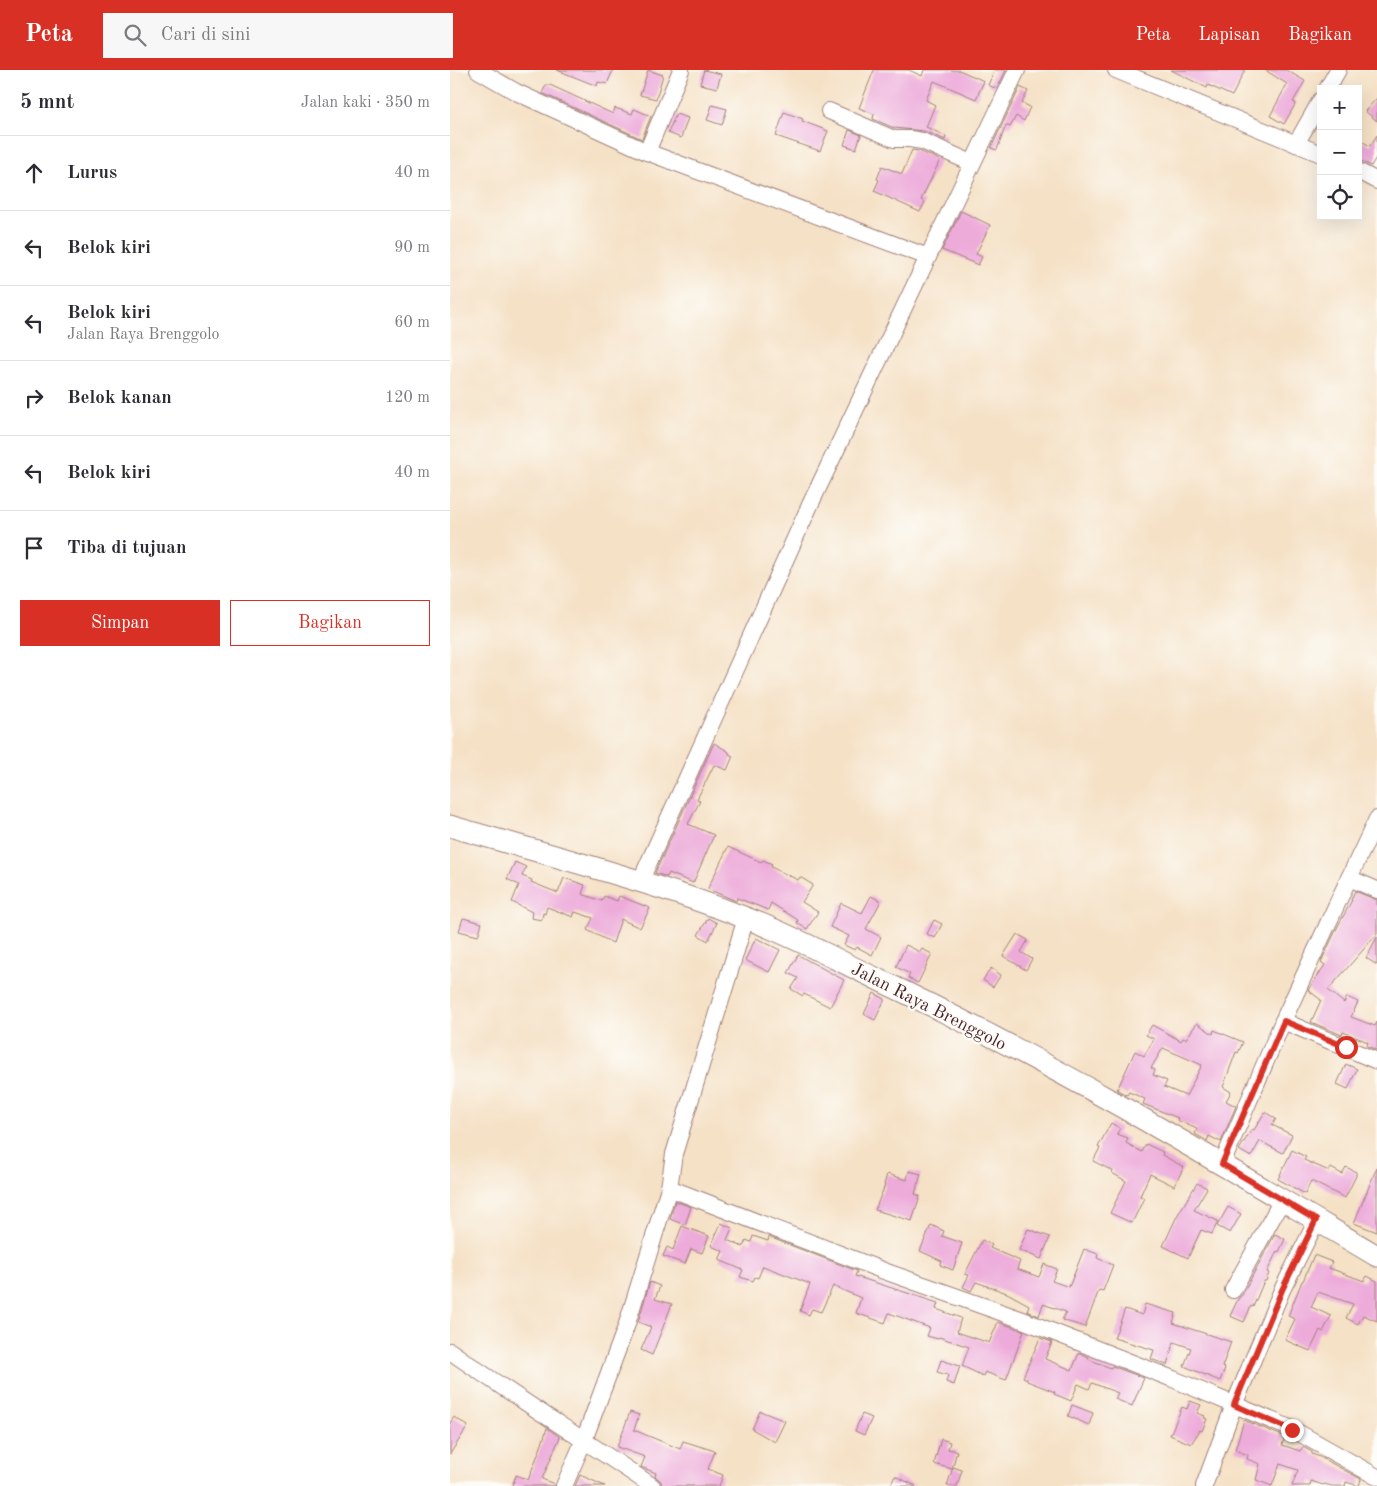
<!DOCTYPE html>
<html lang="id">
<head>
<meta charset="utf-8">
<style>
	:root { --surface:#fff; --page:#f7f7f7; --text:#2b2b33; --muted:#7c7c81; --line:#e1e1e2; --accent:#d93025 }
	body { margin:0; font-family:"Old Standard TT",serif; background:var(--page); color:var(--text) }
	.controls { position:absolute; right:15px; top:15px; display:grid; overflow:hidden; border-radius:0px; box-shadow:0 5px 20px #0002 }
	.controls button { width:45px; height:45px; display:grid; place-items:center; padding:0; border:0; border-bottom:1px solid var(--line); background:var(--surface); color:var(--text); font:25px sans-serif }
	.stop { position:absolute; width:15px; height:15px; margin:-11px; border:4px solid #d93025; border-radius:50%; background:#fff }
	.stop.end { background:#d93025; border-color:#fff; box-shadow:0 1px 5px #0008 }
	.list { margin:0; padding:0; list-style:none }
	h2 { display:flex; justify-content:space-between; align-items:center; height:65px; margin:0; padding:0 20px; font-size:21px }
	h2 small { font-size:16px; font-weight:400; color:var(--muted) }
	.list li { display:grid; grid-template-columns:32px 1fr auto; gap:15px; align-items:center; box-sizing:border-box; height:75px; padding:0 20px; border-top:1px solid var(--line) }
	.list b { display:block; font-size:19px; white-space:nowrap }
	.list p { margin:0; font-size:16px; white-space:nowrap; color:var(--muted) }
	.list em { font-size:16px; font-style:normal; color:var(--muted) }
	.actions { display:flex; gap:10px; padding:15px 20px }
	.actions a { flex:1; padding:11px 0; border:1px solid var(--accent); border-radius:0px; text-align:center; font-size:18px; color:var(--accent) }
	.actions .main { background:var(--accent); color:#fff }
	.icon { flex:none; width:28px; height:28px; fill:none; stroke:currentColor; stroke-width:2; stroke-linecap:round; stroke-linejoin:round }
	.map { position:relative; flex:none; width:927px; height:1416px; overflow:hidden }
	header { display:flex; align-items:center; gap:30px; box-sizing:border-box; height:70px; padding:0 25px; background:var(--accent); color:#fff }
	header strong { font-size:24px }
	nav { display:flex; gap:28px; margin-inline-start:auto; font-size:18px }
	.search { width:350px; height:45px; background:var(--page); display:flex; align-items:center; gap:12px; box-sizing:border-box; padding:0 18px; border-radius:0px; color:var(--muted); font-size:19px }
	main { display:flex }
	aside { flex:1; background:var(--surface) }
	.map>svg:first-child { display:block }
	.building { fill:#edabda; fill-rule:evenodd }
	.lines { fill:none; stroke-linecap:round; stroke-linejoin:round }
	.minor-casing { stroke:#a08078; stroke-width:18 }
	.major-casing { stroke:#a08078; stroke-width:23 }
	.minor { stroke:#fff; stroke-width:16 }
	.major { stroke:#fff; stroke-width:21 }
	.route { stroke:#d93025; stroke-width:6 }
	.labels { text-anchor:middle; stroke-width:5; stroke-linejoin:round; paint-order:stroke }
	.street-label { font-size:18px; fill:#4a1f2b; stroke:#fdfcf7 }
</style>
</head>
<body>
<header>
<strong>Peta</strong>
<div class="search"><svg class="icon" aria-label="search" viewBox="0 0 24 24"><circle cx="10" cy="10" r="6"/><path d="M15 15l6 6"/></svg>Cari di sini</div>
<nav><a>Peta</a><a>Lapisan</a><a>Bagikan</a></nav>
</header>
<main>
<aside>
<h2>5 mnt<small>Jalan kaki · 350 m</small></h2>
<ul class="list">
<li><svg class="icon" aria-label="ahead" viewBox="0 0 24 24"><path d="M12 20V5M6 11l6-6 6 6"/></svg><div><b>Lurus</b></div><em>40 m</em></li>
<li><svg class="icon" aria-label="left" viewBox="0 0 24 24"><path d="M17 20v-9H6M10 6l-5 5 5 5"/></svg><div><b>Belok kiri</b></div><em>90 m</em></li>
<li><svg class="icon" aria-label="left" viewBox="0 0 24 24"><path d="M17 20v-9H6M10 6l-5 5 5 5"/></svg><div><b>Belok kiri</b><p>Jalan Raya Brenggolo</p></div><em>60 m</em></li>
<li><svg class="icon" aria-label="right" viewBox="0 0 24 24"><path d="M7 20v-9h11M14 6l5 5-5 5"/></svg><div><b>Belok kanan</b></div><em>120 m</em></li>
<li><svg class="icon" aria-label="left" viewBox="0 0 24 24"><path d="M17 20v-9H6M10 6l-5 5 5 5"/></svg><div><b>Belok kiri</b></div><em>40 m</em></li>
<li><svg class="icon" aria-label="arrive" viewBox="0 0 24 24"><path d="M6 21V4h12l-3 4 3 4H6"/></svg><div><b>Tiba di tujuan</b></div></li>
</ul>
<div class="actions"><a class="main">Simpan</a><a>Bagikan</a></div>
</aside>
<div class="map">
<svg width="927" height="1416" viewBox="0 0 927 1416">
	<rect width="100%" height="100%" fill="#fdfcf7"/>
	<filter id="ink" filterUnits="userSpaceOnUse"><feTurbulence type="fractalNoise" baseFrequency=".02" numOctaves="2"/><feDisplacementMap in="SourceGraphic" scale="10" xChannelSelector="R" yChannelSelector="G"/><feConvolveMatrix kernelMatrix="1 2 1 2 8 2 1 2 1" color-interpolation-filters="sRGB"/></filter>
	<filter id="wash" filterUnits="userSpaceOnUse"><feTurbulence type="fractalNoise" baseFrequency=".0096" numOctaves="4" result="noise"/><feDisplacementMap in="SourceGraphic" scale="20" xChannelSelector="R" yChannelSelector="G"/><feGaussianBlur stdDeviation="1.12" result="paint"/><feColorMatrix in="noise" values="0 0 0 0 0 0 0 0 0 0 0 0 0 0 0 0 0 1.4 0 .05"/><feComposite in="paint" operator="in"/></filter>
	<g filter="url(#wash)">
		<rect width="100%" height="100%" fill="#f5e1c6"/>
		<g id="blocks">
			<g class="building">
				<path d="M 107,0 L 163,0 L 157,14 L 148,12 L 147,16 Z"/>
				<path d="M 198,0 L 213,5 L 206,29 L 190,25 Z"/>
				<path d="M 254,0 L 271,4 L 267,18 L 250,14 Z"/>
				<path d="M 424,0 L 459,0 L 472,6 L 474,0 L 509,0 L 534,11 L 526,29 L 484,11 L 476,30 L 485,35 L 476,57 L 496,66 L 495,70 L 474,61 L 444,58 L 423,49 L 424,44 L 409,38 Z"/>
				<path d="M 545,0 L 556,0 L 547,19 L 538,15 Z"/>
				<path d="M 721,0 L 795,0 L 782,26 L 758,15 L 757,18 Z"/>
				<path d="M 815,0 L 836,0 L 855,11 L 843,32 L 846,33 L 834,54 L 820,46 L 837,14 Z"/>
				<path d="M 96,15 L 100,15 L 163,44 L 165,38 L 182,44 L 184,39 L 201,46 L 192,69 L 92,23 Z"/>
				<path d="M 570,17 L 578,21 L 572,33 L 580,37 L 574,51 L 566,46 L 560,57 L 556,55 L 547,80 L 541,78 Z"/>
				<path d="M 927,28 L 927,51 L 915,41 Z"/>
				<path d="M 262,35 L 277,39 L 272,55 L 257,50 Z"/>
				<path d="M 334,42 L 353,49 L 352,51 L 378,61 L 370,81 L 326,66 Z"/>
				<path d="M 226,44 L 238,48 L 231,68 L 218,63 Z"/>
				<path d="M 399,60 L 411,65 L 406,79 L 394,75 Z"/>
				<path d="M 927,65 L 927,86 L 921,96 L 908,89 L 908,69 L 920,76 Z"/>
				<path d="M 462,80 L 469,81 L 490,90 L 471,130 L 475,132 L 470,142 L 424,121 L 429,110 L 427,109 L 432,96 L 452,104 Z"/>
				<path d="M 511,141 L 540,155 L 526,184 L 532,187 L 528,195 L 492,180 Z"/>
				<path d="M 264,673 L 279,682 L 279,684 L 283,686 L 277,700 L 264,695 L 247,729 L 250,731 L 238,754 L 264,765 L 244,811 L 243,813 L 219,803 L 217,807 L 205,803 Z"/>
				<path d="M 278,777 L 311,792 L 313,790 L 322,794 L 321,797 L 348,810 L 350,807 L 363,815 L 352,832 L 368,842 L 357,859 L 347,853 L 348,850 L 321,833 L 318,840 L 287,828 L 286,831 L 260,820 L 258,818 Z"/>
				<path d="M 65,792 L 76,797 L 72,806 L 82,810 L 81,812 L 108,823 L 114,808 L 135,815 L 132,824 L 152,831 L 154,826 L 167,831 L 169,826 L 200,838 L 190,858 L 171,849 L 163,873 L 137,860 L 143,848 L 125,842 L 123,847 L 97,837 L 95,844 L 93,843 L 92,850 L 81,848 L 82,842 L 62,832 L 69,815 L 57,809 Z"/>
				<path d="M 905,821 L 927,830 L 927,864 L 878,920 L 894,933 L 897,927 L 908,932 L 901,947 L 925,956 L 927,952 L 927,980 L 917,976 L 918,972 L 893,962 L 892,965 L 861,952 L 871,930 L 858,920 L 875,895 L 871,892 L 888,856 L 902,830 L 901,830 Z"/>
				<path d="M 421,826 L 431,831 L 416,859 L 431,867 L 422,885 L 407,877 L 405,880 L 394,875 L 399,866 L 380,857 L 391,833 L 412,843 Z"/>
				<path d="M 13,848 L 32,853 L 28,866 L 9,861 Z"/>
				<path d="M 258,848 L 267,853 L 258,871 L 248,865 Z"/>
				<path d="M 484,850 L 492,854 L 485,868 L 477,864 Z"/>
				<path d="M 567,864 L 578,870 L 571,882 L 582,889 L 576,900 L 553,886 Z"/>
				<path d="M 927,867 L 927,895 L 916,888 Z"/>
				<path d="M 306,868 L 330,880 L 319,902 L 295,890 Z"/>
				<path d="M 456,875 L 470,882 L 472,879 L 482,884 L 468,913 L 458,908 L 460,904 L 446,897 Z"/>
				<path d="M 348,885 L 394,910 L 380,937 L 354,924 L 353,926 L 341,919 L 348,908 L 338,903 Z"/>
				<path d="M 541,898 L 551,905 L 543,917 L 533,910 Z"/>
				<path d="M 424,923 L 435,929 L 425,950 L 414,944 Z"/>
				<path d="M 747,953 L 763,964 L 764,960 L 793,972 L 788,983 L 786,982 L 773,1017 L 781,1022 L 776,1031 L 786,1036 L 771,1072 L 759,1066 L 757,1071 L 745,1064 L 747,1059 L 727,1050 L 728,1048 L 693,1034 L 695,1029 L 679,1022 L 677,1025 L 667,1020 L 685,981 L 694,986 L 704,969 L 696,965 L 702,955 L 731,971 L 733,968 L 736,969 ZM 713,978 L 752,995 L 736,1026 L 714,1017 L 717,1011 L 703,1005 L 705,1000 L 701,998 Z"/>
				<path d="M 896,994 L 907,999 L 898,1019 L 887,1014 Z"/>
				<path d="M 815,1042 L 826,1049 L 822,1055 L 842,1065 L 833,1083 L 810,1071 L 801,1087 L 789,1080 L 802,1059 L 804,1060 Z"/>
				<path d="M 661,1053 L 670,1058 L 667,1064 L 678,1068 L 676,1073 L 692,1082 L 696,1074 L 713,1082 L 712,1085 L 734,1097 L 724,1116 L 700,1104 L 690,1126 L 694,1128 L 682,1153 L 660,1143 L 676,1111 L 662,1103 L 663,1101 L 643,1091 L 650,1078 L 648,1077 Z"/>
				<path d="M 842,1080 L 856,1087 L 854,1090 L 879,1101 L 881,1098 L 892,1104 L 896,1097 L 906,1102 L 906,1106 L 895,1128 L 861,1111 L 855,1124 L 828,1109 Z"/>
				<path d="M 927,1097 L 927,1162 L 904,1153 Z"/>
				<path d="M 459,1101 L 471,1104 L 465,1124 L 470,1126 L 462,1151 L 425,1140 L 435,1115 L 434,1115 L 437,1104 L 457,1110 Z"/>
				<path d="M 747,1113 L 757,1118 L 744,1140 L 768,1151 L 762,1164 L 751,1160 L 738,1188 L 713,1176 L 727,1146 Z"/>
				<path d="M 225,1131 L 241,1137 L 235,1155 L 220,1149 Z"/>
				<path d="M 778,1137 L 791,1144 L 780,1163 L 767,1156 Z"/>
				<path d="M 271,1153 L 282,1158 L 277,1170 L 293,1177 L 296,1170 L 301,1172 L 303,1166 L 318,1171 L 319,1167 L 407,1201 L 405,1206 L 488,1233 L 486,1239 L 511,1248 L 507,1262 L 539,1273 L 548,1252 L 574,1261 L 556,1310 L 535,1302 L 533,1306 L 512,1296 L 519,1277 L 489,1267 L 488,1269 L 477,1266 L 480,1258 L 439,1243 L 435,1253 L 406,1243 L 411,1228 L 383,1216 L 371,1242 L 362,1239 L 359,1245 L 350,1241 L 360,1214 L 313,1196 L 308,1208 L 305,1207 L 303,1211 L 290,1207 L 293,1200 L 269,1190 L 273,1181 L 261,1176 Z"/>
				<path d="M 481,1155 L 494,1161 L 492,1166 L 512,1173 L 503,1200 L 490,1195 L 492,1191 L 470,1181 Z"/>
				<path d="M 232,1156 L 259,1166 L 252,1183 L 241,1179 L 235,1194 L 213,1186 L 217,1177 L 223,1180 Z"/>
				<path d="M 578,1159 L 600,1167 L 591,1189 L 569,1180 Z"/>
				<path d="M 825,1164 L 835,1169 L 829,1182 L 827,1181 L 817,1202 L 819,1203 L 816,1211 L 814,1211 L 803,1237 L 801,1236 L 794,1252 L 780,1246 L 788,1229 L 792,1225 Z"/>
				<path d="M 532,1170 L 542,1175 L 540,1178 L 570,1191 L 567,1199 L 589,1207 L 594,1194 L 607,1199 L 602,1211 L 619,1217 L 634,1179 L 648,1184 L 647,1188 L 663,1195 L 653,1221 L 649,1220 L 635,1257 L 612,1250 L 616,1242 L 593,1234 L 589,1246 L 577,1241 L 579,1235 L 557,1223 L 526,1212 L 521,1221 L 513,1217 L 519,1205 L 515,1204 Z"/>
				<path d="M 864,1185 L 882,1192 L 879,1198 L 914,1211 L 917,1206 L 927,1211 L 927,1251 L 913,1245 L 908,1254 L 896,1248 L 903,1234 L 868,1222 L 861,1237 L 881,1246 L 873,1262 L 870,1260 L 860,1281 L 835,1270 L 845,1249 L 838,1246 L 852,1211 L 853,1211 Z"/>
				<path d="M 200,1212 L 210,1216 L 205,1229 L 222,1234 L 202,1285 L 191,1280 L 201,1257 L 188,1252 Z"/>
				<path d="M 695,1234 L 726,1243 L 723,1253 L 781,1272 L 772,1297 L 775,1298 L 770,1311 L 734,1296 L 741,1278 L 724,1272 L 717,1295 L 701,1289 L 704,1280 L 664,1268 L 675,1239 L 692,1245 Z"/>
				<path d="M 590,1268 L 602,1272 L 595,1289 L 622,1300 L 629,1283 L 639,1287 L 638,1289 L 661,1298 L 662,1296 L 694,1308 L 682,1336 L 665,1329 L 668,1323 L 642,1313 L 639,1319 L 628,1314 L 621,1331 L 604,1324 L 605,1322 L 577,1311 L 577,1309 L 573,1307 Z"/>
				<path d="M 491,1290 L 510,1296 L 504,1315 L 496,1312 L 498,1305 L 487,1302 Z"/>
				<path d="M 740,1331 L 751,1335 L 747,1343 L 755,1346 L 754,1348 L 757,1349 L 752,1361 L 750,1360 L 741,1374 L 720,1365 L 732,1337 L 737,1339 Z"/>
				<path d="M 622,1335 L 643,1343 L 639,1355 L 618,1346 Z"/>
				<path d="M 310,1341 L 335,1351 L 325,1372 L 302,1359 Z"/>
				<path d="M 180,1342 L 189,1345 L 184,1360 L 230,1379 L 233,1371 L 265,1381 L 258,1399 L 273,1405 L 269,1416 L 212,1416 L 211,1411 L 205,1406 L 206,1403 L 191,1397 L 195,1387 L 167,1377 Z"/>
				<path d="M 412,1344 L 422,1348 L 414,1365 L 405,1361 Z"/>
				<path d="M 4,1347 L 18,1356 L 0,1384 L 0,1353 Z"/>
				<path d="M 794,1350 L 835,1367 L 832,1375 L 850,1381 L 853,1377 L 862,1382 L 862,1384 L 870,1387 L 911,1409 L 909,1416 L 896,1412 L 895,1416 L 882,1416 L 874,1414 L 873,1415 L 861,1411 L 860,1416 L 842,1416 L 848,1400 L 830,1394 L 822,1416 L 806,1410 L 810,1394 L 797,1389 L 798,1385 L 785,1380 Z"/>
				<path d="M 97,1358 L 110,1367 L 92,1409 L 104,1414 L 104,1416 L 62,1416 L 66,1405 L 78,1410 L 92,1374 Z"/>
				<path d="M 491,1369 L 500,1372 L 498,1379 L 507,1381 L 502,1399 L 484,1394 Z"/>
				<path d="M 503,1397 L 512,1400 L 507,1416 L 497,1416 Z"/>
				<path d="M 130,1405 L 155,1416 L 125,1416 Z"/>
				<path d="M 445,1406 L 466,1416 L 440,1416 Z"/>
			</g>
		</g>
	</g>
	<g filter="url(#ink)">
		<use href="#blocks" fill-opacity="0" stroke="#a08078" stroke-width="1"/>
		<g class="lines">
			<defs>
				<g id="minor">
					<path d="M 28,0 L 66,22 L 197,82 L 478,187"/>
					<path d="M 666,0 L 871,84"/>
					<path d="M 877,19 L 888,0"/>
					<path d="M 379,41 L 444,69 L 460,69 L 472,71 L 522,93"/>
					<path d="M 846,74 L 871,30"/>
					<path d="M 197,82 L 231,0"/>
					<path d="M 908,101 L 927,111"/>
					<path d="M 899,808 L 927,749"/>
					<path d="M 190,812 L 360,435 L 567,0"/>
					<path d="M 833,951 L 927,991"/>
					<path d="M 772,1094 L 833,951 L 899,808 L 927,820"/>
					<path d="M 219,1118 L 434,1201 L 570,1249 L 723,1309 L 842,1359 L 927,1407"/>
					<path d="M 783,1220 L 832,1130"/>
					<path d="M 0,1281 C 66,1328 135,1370 202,1416"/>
					<path d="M 114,1416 L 134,1370 L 176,1257 L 219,1118 L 224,1084 L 296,848"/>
					<path d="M 754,1416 L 784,1335 L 832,1220 L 867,1150"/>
				</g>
				<path id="major" d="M 0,756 C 99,785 200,811 296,848 C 341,865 383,888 427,909 C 599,990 763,1089 927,1186"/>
			</defs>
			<use href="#minor" class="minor-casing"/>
			<use href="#major" class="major-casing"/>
			<use href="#minor" class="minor"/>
			<use href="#major" class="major"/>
		</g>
	</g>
	<g class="lines" filter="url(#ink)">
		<path class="route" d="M 842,1360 L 784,1335 L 832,1220 L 866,1150 L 772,1094 L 834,951 L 896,977"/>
	</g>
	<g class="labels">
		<g class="street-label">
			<text transform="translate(479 936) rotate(27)" y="6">Jalan Raya Brenggolo</text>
		</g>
	</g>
</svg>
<div class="controls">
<button>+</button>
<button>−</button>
<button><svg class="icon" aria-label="locate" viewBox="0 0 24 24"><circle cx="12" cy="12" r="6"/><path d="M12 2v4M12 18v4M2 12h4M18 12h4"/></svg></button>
</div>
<div class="stop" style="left:896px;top:977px"></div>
<div class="stop end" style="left:842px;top:1360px"></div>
</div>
</main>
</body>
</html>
